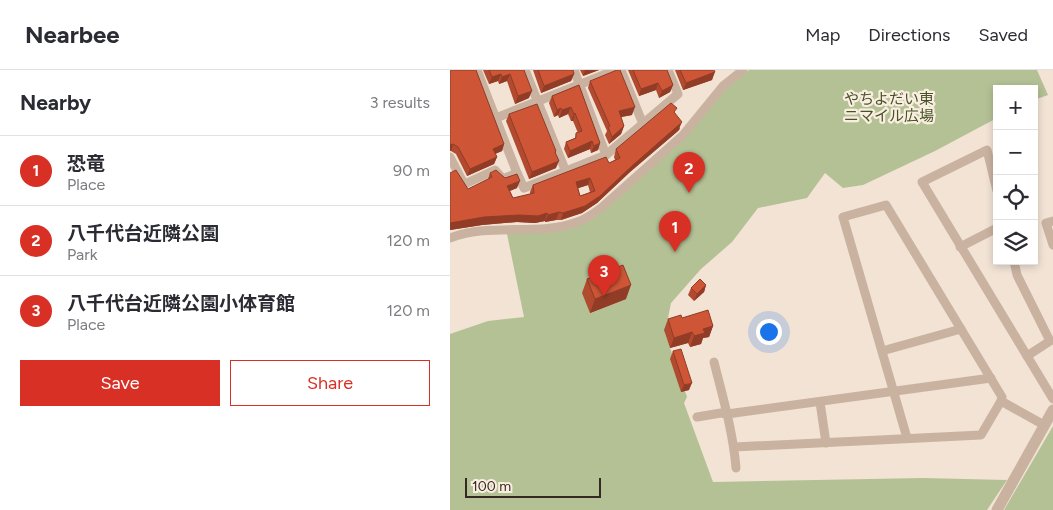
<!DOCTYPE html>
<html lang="en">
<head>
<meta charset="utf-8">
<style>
	:root { --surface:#fff; --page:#f7f7f7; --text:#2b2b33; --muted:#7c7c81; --line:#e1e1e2; --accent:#d93025 }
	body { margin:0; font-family:Figtree,"Noto Sans JP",sans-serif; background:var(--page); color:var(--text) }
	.controls { position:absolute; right:15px; top:15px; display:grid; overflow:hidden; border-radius:0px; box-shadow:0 2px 8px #0003 }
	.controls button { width:45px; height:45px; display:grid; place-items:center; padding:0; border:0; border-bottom:1px solid var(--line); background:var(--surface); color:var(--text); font:25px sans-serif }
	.scale { position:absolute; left:15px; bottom:12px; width:136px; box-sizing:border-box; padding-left:5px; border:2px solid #342824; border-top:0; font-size:14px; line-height:18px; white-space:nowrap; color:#342824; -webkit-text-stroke:4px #faeee1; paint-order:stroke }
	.you { position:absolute; left:318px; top:261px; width:18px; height:18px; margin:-12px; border:4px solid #fff; border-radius:50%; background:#1a73e8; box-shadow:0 0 0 8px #1a73e833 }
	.badge { display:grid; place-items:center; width:32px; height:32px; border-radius:50%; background:var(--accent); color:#fff; font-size:16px; font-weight:700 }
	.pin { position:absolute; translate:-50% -41px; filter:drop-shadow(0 1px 2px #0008) }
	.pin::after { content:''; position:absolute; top:26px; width:18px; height:15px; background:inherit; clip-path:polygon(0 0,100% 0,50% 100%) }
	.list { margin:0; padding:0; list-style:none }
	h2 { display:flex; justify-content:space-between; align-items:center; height:65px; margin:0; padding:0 20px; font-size:21px }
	h2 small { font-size:16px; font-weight:400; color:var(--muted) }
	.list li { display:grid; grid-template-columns:32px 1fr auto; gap:15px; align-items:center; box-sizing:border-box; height:70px; padding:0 20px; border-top:1px solid var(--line) }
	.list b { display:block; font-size:19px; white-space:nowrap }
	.list p { margin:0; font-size:16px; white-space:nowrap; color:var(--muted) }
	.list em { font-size:16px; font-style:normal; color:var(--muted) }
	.actions { display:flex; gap:10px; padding:15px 20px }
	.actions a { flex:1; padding:11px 0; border:1px solid var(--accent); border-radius:0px; text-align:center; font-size:18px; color:var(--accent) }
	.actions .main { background:var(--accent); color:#fff }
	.icon { flex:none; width:28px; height:28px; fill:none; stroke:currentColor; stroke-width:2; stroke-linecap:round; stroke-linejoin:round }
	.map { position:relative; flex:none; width:603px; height:440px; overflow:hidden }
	header { display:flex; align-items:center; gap:30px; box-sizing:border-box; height:70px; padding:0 25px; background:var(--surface); border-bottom:1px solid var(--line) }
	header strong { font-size:24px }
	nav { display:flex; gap:28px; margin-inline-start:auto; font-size:18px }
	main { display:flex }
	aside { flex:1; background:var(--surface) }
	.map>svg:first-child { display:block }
	.green { fill:#b4c195 }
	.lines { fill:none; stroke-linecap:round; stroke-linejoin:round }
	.minor { stroke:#cab2a1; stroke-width:9 }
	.tertiary { stroke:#cab2a1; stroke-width:11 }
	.wall { fill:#b14a2f; fill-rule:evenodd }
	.shaded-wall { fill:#903c26 }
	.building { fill:#ce5637; stroke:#903c26; fill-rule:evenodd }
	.labels { text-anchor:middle; stroke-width:4.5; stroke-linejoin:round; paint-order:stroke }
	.park-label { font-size:15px; fill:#455327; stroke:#faeee1 }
</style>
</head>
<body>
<header>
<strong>Nearbee</strong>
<nav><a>Map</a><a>Directions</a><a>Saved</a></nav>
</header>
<main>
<aside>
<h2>Nearby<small>3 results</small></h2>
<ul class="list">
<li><span class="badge">1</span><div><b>恐竜</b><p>Place</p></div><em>90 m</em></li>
<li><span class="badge">2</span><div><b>八千代台近隣公園</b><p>Park</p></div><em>120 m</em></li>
<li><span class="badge">3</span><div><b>八千代台近隣公園小体育館</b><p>Place</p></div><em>120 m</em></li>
</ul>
<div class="actions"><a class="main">Save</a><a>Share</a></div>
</aside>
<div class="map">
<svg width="603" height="440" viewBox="0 0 603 440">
	<rect width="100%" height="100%" fill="#f2e3d5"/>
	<g class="green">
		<path d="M 299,0 L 587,0 L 598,25 L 584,30 L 584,19 L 547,19 L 547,48 L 485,81 L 413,115 L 393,118 L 375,103 L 357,128 L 308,138 L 282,172 L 251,199 L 221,233 L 215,263 L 237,327 L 234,333 L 263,412 L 473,408 L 557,410 L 537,440 L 0,440 L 0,264 L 38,251 L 74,247 L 57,164 C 88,161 120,163 147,146 L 276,18 Z"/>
		<path d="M 603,356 L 603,440 L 554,440 Z"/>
	</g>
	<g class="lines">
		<g class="minor">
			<path d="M 27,0 L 67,103"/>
			<path d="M 75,0 L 116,102"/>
			<path d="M 124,0 L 156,85"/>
			<path d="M 171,0 L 193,54"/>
			<path d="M 46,48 L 166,0"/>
			<path d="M 0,87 L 13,112 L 17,113 L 45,100 L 53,109 L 67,103 L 74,118 L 156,85 L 228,24 L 218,0"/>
			<path d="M 547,121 L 537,80 L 472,112 L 603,329"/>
			<path d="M 603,151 L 596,153 L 603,175"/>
			<path d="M 0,168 C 42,152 88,167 127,152 C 136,149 143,144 151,138 L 233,65 L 273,16 L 293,0"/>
			<path d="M 510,177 L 547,158"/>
			<path d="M 564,191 L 567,205 L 600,271 L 577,286"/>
			<path d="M 432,281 L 511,259"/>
			<path d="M 264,292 C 273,328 283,362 286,398"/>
			<path d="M 551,331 L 594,355"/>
			<path d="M 370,332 L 376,373"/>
			<path d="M 247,347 L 271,343 L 277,344 L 541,308"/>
			<path d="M 284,377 L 531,365 L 551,331 L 552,327 L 436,135 L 393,147 L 457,368"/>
		</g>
		<path class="tertiary" d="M 547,440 L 603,340"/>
	</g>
	<g class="wall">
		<path d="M 33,0 L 74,0 L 79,28 L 65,34 L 57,11 L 49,14 L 48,11 L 39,14 Z"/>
		<path d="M 83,0 L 123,0 L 124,4 L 121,11 L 91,23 Z"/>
		<path d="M 130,0 L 149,0 L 133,6 Z"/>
		<path d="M 178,0 L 217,0 L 223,15 L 220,22 L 209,28 L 206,20 L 189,26 Z"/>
		<path d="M 225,0 L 264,0 L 262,10 L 233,20 Z"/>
		<path d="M 0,1 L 54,74 L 52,81 L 45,84 L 47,87 L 44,94 L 17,106 L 6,84 L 1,81 L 0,81 Z"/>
		<path d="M 140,11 L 182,45 L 171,47 L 174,56 L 171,64 L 159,74 L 155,65 L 157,61 L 138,18 Z"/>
		<path d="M 129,15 L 150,73 L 148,80 L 141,83 L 140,79 L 118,88 L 114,79 L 116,72 L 125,68 L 126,63 L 128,63 L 123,51 L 121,51 L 118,44 L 109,48 L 108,45 L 104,47 L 99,33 L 102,26 Z"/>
		<path d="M 225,43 L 230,59 L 228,61 L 180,102 L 147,133 L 132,143 L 111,150 L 106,150 L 95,152 L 95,151 L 85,153 L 67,152 L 32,155 L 0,160 L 0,103 L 18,119 L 38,109 L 40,103 L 67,118 L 60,121 L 63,128 L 80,124 L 80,122 L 83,115 L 159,93 L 165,90 L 164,87 L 166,79 ZM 138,115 L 140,122 L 130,126 L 128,118 Z"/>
		<path d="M 59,44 L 106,81 L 106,98 L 79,109 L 56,51 Z"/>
		<path d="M 137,209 L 176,229 L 140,243 L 132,223 Z"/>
		<path d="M 256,215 L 254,222 L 244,231 L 238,225 L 241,218 Z"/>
		<path d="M 218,249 L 263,256 L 259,267 L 253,268 L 251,274 L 240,277 L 238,273 L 220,278 L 214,260 Z"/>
		<path d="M 223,281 L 239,320 L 231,322 L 220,289 Z"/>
	</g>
	<g class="shaded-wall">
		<path d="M 135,0 L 149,0 L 133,6 Z"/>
		<path d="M 265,2 L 262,10 L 233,20 L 236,13 Z"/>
		<path d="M 51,4 L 48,11 L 39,14 L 42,7 Z"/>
		<path d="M 60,4 L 57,11 L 49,14 L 52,7 Z"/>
		<path d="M 124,4 L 121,11 L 91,23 L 94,16 Z"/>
		<path d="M 208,13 L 206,20 L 189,26 L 191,19 Z"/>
		<path d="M 223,15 L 220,22 L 209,28 L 212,21 Z"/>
		<path d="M 82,21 L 79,28 L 65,34 L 68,26 Z"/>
		<path d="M 121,37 L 118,44 L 109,48 L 112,40 Z"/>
		<path d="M 185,37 L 182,45 L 166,48 L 169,41 Z"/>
		<path d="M 111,38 L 108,45 L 104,47 L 107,40 Z"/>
		<path d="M 125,43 L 123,51 L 121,51 L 124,44 Z"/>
		<path d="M 232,52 L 228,61 L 180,102 L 147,133 L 132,143 L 111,150 L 113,143 L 183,95 Z"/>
		<path d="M 174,56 L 171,64 L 159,74 L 162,67 Z"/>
		<path d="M 142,71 L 140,79 L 118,88 L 120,81 Z"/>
		<path d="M 150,73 L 148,80 L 141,83 L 144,76 Z"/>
		<path d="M 3,74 L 1,81 L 0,81 L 0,75 Z"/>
		<path d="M 54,74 L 52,81 L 40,86 L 43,79 Z"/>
		<path d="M 47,87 L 44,94 L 17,106 L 20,99 Z"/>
		<path d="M 109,91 L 106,98 L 79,109 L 82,102 Z"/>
		<path d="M 140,108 L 138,115 L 123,120 L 126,112 Z"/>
		<path d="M 70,111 L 67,118 L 54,123 L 57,116 Z"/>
		<path d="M 109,142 L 106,150 L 95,152 L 98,145 Z"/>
		<path d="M 97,143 L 95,151 L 85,153 L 67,152 L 32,155 L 0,160 L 0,153 L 34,147 Z"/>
		<path d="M 181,215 L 176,229 L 140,243 L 145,229 Z"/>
		<path d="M 256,215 L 254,222 L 244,231 L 247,224 Z"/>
		<path d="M 263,256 L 259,267 L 253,268 L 251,274 L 240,277 L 244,266 L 253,259 Z"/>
		<path d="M 242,262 L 238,273 L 220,278 L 224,268 Z"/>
		<path d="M 242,313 L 239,320 L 231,322 L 234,315 Z"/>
	</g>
	<g class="building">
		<path d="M 2,0 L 26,0 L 54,74 L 43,79 L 47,87 L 20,99 L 8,77 L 3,74 L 0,75 L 0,1 Z"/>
		<path d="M 39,0 L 74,0 L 82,21 L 68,26 L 60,4 L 52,7 L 51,4 L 42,7 Z"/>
		<path d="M 88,0 L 123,0 L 124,4 L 94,16 Z"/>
		<path d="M 167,0 L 170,0 L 185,37 L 169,41 L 174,56 L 162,67 L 158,57 L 160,56 L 140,11 Z"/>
		<path d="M 183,0 L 217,0 L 223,15 L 212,21 L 208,13 L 191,19 Z"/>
		<path d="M 230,0 L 264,0 L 265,2 L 236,13 Z"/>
		<path d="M 129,15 L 150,73 L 144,76 L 142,71 L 120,81 L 116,72 L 126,68 L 126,63 L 132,61 L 125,43 L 124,44 L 121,37 L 112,40 L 111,38 L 107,40 L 102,26 Z"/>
		<path d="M 221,33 L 227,38 L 224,42 L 232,52 L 231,53 L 183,95 L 150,126 L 135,136 L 113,143 L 109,142 L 98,145 L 97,143 L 88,146 L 69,145 L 34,147 L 0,153 L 0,103 L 6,100 L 18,119 L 42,107 L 40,103 L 46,100 L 55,108 L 67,104 L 70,111 L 57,116 L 63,128 L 84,123 L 83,115 L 156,87 L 159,93 L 170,88 L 166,79 ZM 140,108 L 145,121 L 130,126 L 126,112 Z"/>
		<path d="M 87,34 L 106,81 L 105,82 L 109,91 L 82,102 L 59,44 Z"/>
		<path d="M 173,195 L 181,215 L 145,229 L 137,209 Z"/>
		<path d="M 250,209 L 256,215 L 247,224 L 241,218 Z"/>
		<path d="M 258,240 L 263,256 L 253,259 L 255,263 L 244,266 L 242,262 L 224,268 L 218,249 L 231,245 L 232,248 Z"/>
		<path d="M 231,279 L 242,313 L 234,315 L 223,281 Z"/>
	</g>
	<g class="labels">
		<g class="park-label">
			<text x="439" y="34">やちよだい東<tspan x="439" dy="17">ニマイル広場</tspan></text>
		</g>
	</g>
</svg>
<div class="controls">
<button>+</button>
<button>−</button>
<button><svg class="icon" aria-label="locate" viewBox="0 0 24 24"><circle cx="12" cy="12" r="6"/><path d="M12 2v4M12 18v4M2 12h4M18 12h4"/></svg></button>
<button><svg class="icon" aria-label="layers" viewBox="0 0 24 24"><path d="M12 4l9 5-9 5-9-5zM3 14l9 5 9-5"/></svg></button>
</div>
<div class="scale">100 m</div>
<div class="you"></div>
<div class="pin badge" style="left:225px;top:182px">1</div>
<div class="pin badge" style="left:239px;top:123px">2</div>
<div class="pin badge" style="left:154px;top:226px">3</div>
</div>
</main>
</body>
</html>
